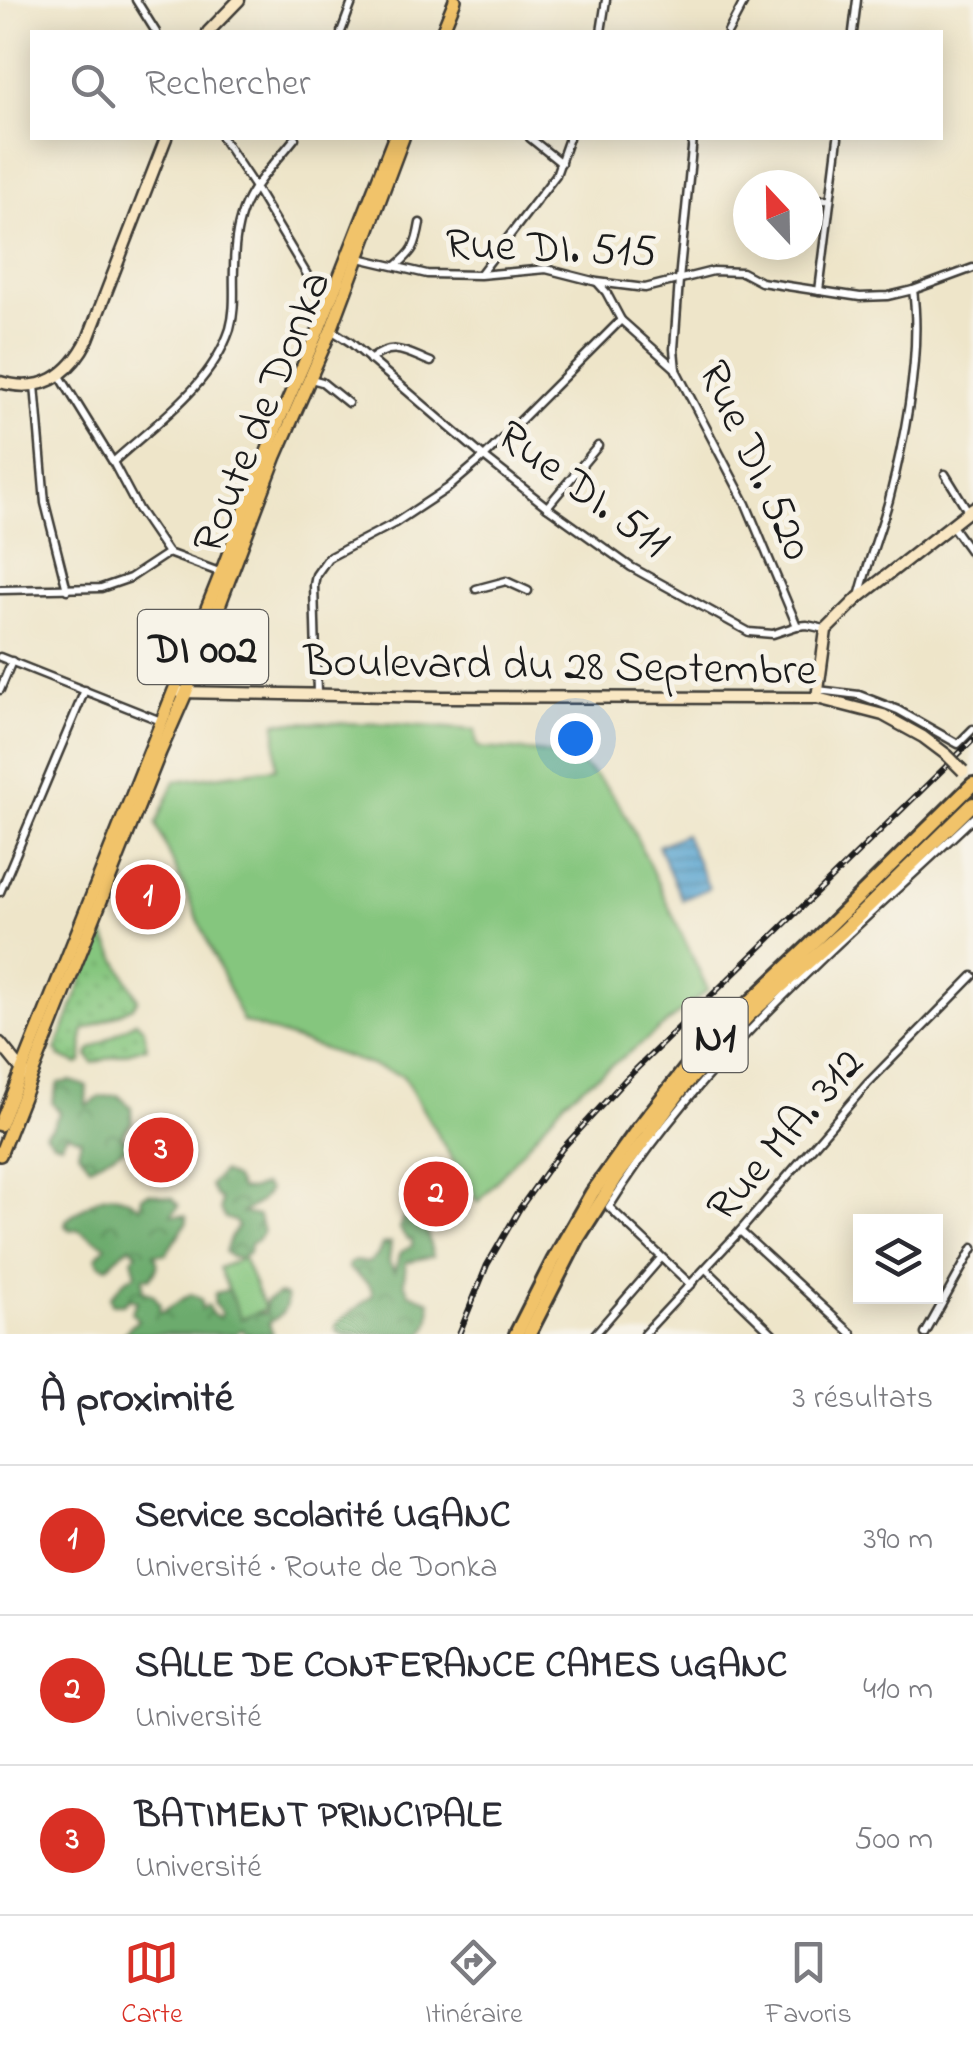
<!DOCTYPE html>
<html lang="fr">
<head>
<meta charset="utf-8">
<style>
	:root { --surface:#fff; --page:#f7f7f7; --text:#2b2b33; --muted:#7c7c81; --line:#e1e1e2; --accent:#d93025 }
	body { margin:0; font-family:"Indie Flower",sans-serif; background:var(--page); color:var(--text) }
	.controls { position:absolute; right:30px; bottom:30px; display:grid; overflow:hidden; border-radius:0px; box-shadow:0 5px 25px #0003 }
	.controls button { width:90px; height:90px; display:grid; place-items:center; padding:0; border:0; border-bottom:2px solid var(--line); background:var(--surface); color:var(--text); font:50px sans-serif }
	.compass { position:absolute; left:733px; top:170px; width:90px; height:90px; border-radius:50%; background:var(--surface); box-shadow:0 5px 25px #0003; rotate:338deg }
	.you { position:absolute; left:575px; top:738px; width:35px; height:35px; margin:-25px; border:8px solid #fff; border-radius:50%; background:#1a73e8; box-shadow:0 0 0 15px #1a73e833 }
	.badge { display:grid; place-items:center; width:65px; height:65px; border-radius:50%; background:var(--accent); color:#fff; font-size:32px; font-weight:700 }
	.pin { position:absolute; translate:-50% -50%; border:5px solid #fff; box-shadow:0 2px 10px #0006 }
	.list { margin:0; padding:0; list-style:none }
	h2 { display:flex; justify-content:space-between; align-items:center; height:130px; margin:0; padding:0 40px; font-size:42px }
	h2 small { font-size:32px; font-weight:400; color:var(--muted) }
	.list li { display:grid; grid-template-columns:65px 1fr auto; gap:30px; align-items:center; box-sizing:border-box; height:150px; padding:0 40px; border-top:2px solid var(--line) }
	.list b { display:block; font-size:38px; white-space:nowrap }
	.list p { margin:0; font-size:32px; white-space:nowrap; color:var(--muted) }
	.list em { font-size:32px; font-style:normal; color:var(--muted) }
	.icon { flex:none; width:55px; height:55px; fill:none; stroke:currentColor; stroke-width:2; stroke-linecap:round; stroke-linejoin:round }
	.map { position:relative; flex:none; width:973px; height:1334px; overflow:hidden }
	.search { position:absolute; background:var(--surface); box-shadow:0 5px 25px #0003; left:30px; right:30px; top:30px; height:110px; display:flex; align-items:center; gap:25px; box-sizing:border-box; padding:0 35px; border-radius:0px; color:var(--muted); font-size:38px }
	.sheet { height:580px; background:var(--surface) }
	nav { display:flex; justify-content:space-around; align-items:center; box-sizing:border-box; height:140px; border-top:2px solid var(--line); background:var(--surface); font-size:28px; color:var(--muted) }
	nav a { display:grid; justify-items:center; gap:5px }
	nav .on { color:var(--accent) }
	.map>svg:first-child { display:block }
	.grass { fill:url(#grass-dots); stroke:#50714d; stroke-width:2.5 }
	.forest { fill:url(#forest-crowns); stroke:#446444; stroke-width:2.5 }
	.pitch { fill:#85c67e; stroke:#50714d; stroke-width:2.5 }
	.water { fill:url(#water-rules); stroke:#396076; stroke-width:2.5 }
	.lines { fill:none; stroke-linecap:round; stroke-linejoin:round }
	.street-casing { stroke:#3c3a36; stroke-width:11 }
	.secondary-casing { stroke:#3c3a36; stroke-width:15 }
	.primary-casing { stroke:#3c3a36; stroke-width:16 }
	.highway-casing { stroke:#3c3a36; stroke-width:18 }
	.street { stroke:#fff; stroke-width:6 }
	.secondary { stroke:#f9e7c3; stroke-width:10 }
	.primary { stroke:#f1c36a; stroke-width:11 }
	.highway { stroke:#f1c36a; stroke-width:12 }
	.rail-casing { stroke:#1c1c1c; stroke-width:6 }
	.rail { stroke:#f7f3e8; stroke-width:2.5; stroke-dasharray:8; stroke-linecap:butt }
	.secondary-bridge-casing { stroke:#3c3a36; stroke-width:15; stroke-linecap:butt }
	.secondary-bridge { stroke:#f9e7c3; stroke-width:10 }
	.labels { text-anchor:middle; stroke-width:10; stroke-linejoin:round; paint-order:stroke }
	.shield { fill:#f7f3e8; stroke:#5e5c59; stroke-width:2.5 }
	.shield-label { font-size:42px; font-weight:bold; fill:#1c1c1c }
	.street-label { font-size:45px; fill:#1c1c1c; stroke:#f7f3e8 }
</style>
</head>
<body>
<div class="map">
<svg width="973" height="1334" viewBox="0 0 973 1334">
	<defs>
		<pattern id="grass-dots" width="8" height="8" patternUnits="userSpaceOnUse" patternTransform="scale(2.5)"><rect width="8" height="8" fill="#85c67e"/><path d="M2 2h.1M6 6h.1" fill="none" stroke="#72aa6c" stroke-width="1.8" stroke-linecap="round"/></pattern>
		<pattern id="forest-crowns" width="20" height="18" patternUnits="userSpaceOnUse" patternTransform="scale(2.5)"><rect width="20" height="18" fill="#6cab6d"/><path d="M2 6a3 3 0 1 1 6 0M12 15a3 3 0 1 1 6 0" fill="none" stroke="#588a59"/></pattern>
		<pattern id="water-rules" width="6" height="5" patternUnits="userSpaceOnUse" patternTransform="scale(2.5)"><rect width="6" height="5" fill="#56a3cf"/><path d="M0 2.5h6" fill="none" stroke="#4684a7"/></pattern>
	</defs>
	<rect width="100%" height="100%" fill="#f7f3e8"/>
	<filter id="ink" filterUnits="userSpaceOnUse"><feTurbulence type="fractalNoise" baseFrequency=".01" numOctaves="2"/><feDisplacementMap in="SourceGraphic" scale="20" xChannelSelector="R" yChannelSelector="G"/><feConvolveMatrix kernelMatrix="1 2 1 2 8 2 1 2 1" color-interpolation-filters="sRGB"/></filter>
	<filter id="wash" filterUnits="userSpaceOnUse"><feTurbulence type="fractalNoise" baseFrequency=".0048" numOctaves="4" result="noise"/><feDisplacementMap in="SourceGraphic" scale="40" xChannelSelector="R" yChannelSelector="G"/><feGaussianBlur stdDeviation="2.25" result="paint"/><feColorMatrix in="noise" values="0 0 0 0 0 0 0 0 0 0 0 0 0 0 0 0 0 1.4 0 .05"/><feComposite in="paint" operator="in"/></filter>
	<g filter="url(#wash)">
		<rect width="100%" height="100%" fill="#eee5c9"/>
		<g class="grass">
			<path d="M 101,930 L 138,999 L 133,1007 L 83,1031 L 82,1061 L 78,1064 L 59,1056 L 60,1053 L 56,1051 Z"/>
			<path d="M 136,1021 L 144,1029 L 147,1047 L 93,1063 L 88,1056 L 90,1050 Z"/>
		</g>
		<g class="forest">
			<path d="M 70,1081 L 87,1086 L 86,1104 L 87,1106 L 100,1097 L 118,1095 L 131,1107 L 132,1122 L 122,1135 L 124,1140 L 158,1124 L 161,1130 L 90,1166 L 78,1151 L 81,1139 L 67,1134 L 61,1144 L 53,1142 L 45,1133 L 52,1127 L 60,1112 L 52,1103 L 58,1083 Z"/>
			<path d="M 222,1172 L 235,1179 L 240,1189 L 250,1190 L 263,1185 L 269,1190 L 261,1201 L 242,1213 L 259,1216 L 263,1232 L 257,1240 L 250,1244 L 249,1253 L 240,1259 L 231,1257 L 225,1252 L 230,1238 L 238,1226 L 234,1221 L 225,1218 L 220,1210 L 221,1200 L 215,1195 L 210,1185 Z"/>
			<path d="M 149,1193 L 173,1198 L 179,1206 L 172,1214 L 186,1216 L 187,1222 L 166,1254 L 154,1254 C 160,1265 158,1270 149,1278 L 143,1277 L 143,1291 L 154,1295 L 160,1305 L 159,1310 L 162,1312 L 191,1294 L 201,1299 L 202,1309 L 207,1306 L 213,1315 L 219,1317 L 222,1313 L 214,1304 L 215,1293 L 231,1289 L 260,1314 L 265,1313 L 266,1301 L 279,1294 L 286,1296 C 289,1310 280,1316 269,1323 L 273,1334 L 245,1334 L 243,1329 L 234,1334 L 123,1334 L 138,1320 L 131,1312 L 137,1301 L 130,1298 L 123,1304 L 112,1304 L 110,1297 L 124,1281 L 136,1274 L 132,1259 L 137,1253 L 130,1246 L 107,1267 L 99,1264 L 96,1257 L 106,1246 L 77,1229 L 71,1231 L 65,1226 L 66,1220 C 96,1200 109,1183 140,1207 L 142,1196 Z"/>
			<path d="M 413,1214 L 421,1215 C 429,1229 428,1241 433,1256 L 406,1262 L 404,1282 L 409,1293 L 430,1301 C 431,1313 431,1326 422,1334 L 344,1334 L 335,1330 L 337,1323 L 373,1295 C 371,1282 359,1277 349,1269 L 349,1264 L 355,1261 L 368,1263 L 377,1256 L 382,1244 L 391,1243 L 389,1262 L 394,1271 L 401,1252 L 412,1246 L 412,1239 L 407,1239 L 399,1228 L 403,1218 Z"/>
		</g>
		<g class="pitch">
			<path d="M 276,722 L 395,724 L 475,730 L 477,745 L 481,748 C 507,750 554,750 576,762 C 597,773 614,795 626,815 L 708,990 L 642,1043 L 566,1099 L 478,1203 L 403,1076 L 243,1022 L 156,824 L 175,781 L 276,768 Z"/>
			<path d="M 243,1258 L 265,1309 L 241,1319 L 219,1268 Z"/>
		</g>
		<path class="water" d="M 685,834 L 709,888 L 682,900 L 658,846 Z"/>
	</g>
	<g filter="url(#ink)">
		<g class="lines">
			<defs>
				<g id="street">
					<path d="M 136,0 L 156,32"/>
					<path d="M 341,32 L 353,0"/>
					<path d="M 601,32 L 606,0"/>
					<path d="M 728,32 L 745,0"/>
					<path d="M 853,32 L 857,0"/>
					<path d="M 222,138 L 254,186 L 315,288 L 328,304"/>
					<path d="M 530,138 L 561,163"/>
					<path d="M 693,138 L 679,280 L 674,349 L 676,370 L 746,504 L 797,626"/>
					<path d="M 808,200 L 830,199"/>
					<path d="M 359,258 L 427,274 L 480,275 L 546,269 L 597,282 L 645,288 L 713,271 L 742,272 L 761,282 L 860,297 L 888,296 L 913,290 L 973,268"/>
					<path d="M 396,266 C 414,251 416,246 420,223"/>
					<path d="M 481,273 L 556,175 L 569,138"/>
					<path d="M 598,283 L 606,292 L 621,320 L 676,369"/>
					<path d="M 819,291 L 838,138"/>
					<path d="M 331,330 L 350,342 L 484,457 L 547,507 L 631,567 L 749,632 L 773,634 L 797,626 L 807,625 L 825,629"/>
					<path d="M 370,360 C 393,341 406,352 431,362"/>
					<path d="M 60,376 L 113,462 L 138,509 L 168,553 L 219,572"/>
					<path d="M 311,379 L 322,382 L 348,403"/>
					<path d="M 35,385 L 45,503 L 67,590"/>
					<path d="M 113,462 C 156,423 211,386 230,329 C 236,308 233,288 234,267 C 235,198 256,187 295,138"/>
					<path d="M 945,474 L 968,511"/>
					<path d="M 547,507 L 598,446"/>
					<path d="M 952,526 L 973,555"/>
					<path d="M 476,589 L 506,581 L 528,591"/>
					<path d="M 0,590 L 101,588 L 130,578 L 168,553"/>
					<path d="M 859,597 C 867,564 880,532 889,500 C 905,437 922,354 913,290"/>
					<path d="M 0,657 L 161,721"/>
					<path d="M 0,690 L 12,661"/>
					<path d="M 818,690 L 859,695 L 898,710 L 958,744 L 973,729"/>
					<path d="M 317,694 L 314,585 L 316,575 L 328,558 L 395,523 L 448,488 L 484,457 L 621,320"/>
					<path d="M 0,892 L 85,690"/>
					<path d="M 740,1231 L 852,1334"/>
					<path d="M 706,1269 L 773,1334"/>
					<path d="M 691,1285 L 609,1207 C 703,1055 845,940 973,818"/>
					<path d="M 595,1334 L 661,1258"/>
					<path d="M 644,1334 L 740,1231 L 868,1083 L 973,976"/>
					<path d="M 925,1334 L 973,1248"/>
				</g>
				<g id="secondary">
					<path d="M 208,32 L 239,0"/>
					<path d="M 0,382 C 42,394 69,376 88,339 L 166,138"/>
					<path d="M 180,692 L 443,697 L 817,698 L 883,715 L 923,737 L 947,755"/>
					<path d="M 817,698 L 826,630 L 858,598 L 973,508"/>
					<path d="M 0,1043 L 26,1075"/>
				</g>
				<g id="primary">
					<path d="M 442,32 L 455,0"/>
					<path d="M 0,1125 L 221,573 L 278,423 L 319,329 L 394,138"/>
					<path d="M 0,1155 L 160,752 L 186,693 L 276,456 L 331,330 L 403,138"/>
				</g>
				<g id="highway">
					<path d="M 516,1334 L 553,1261 L 592,1193 L 637,1130 L 701,1049 L 810,945 L 973,784"/>
					<path d="M 529,1334 L 578,1238 L 616,1178 L 685,1085 L 749,1015 L 843,931 L 973,804"/>
				</g>
			</defs>
			<use href="#street" class="street-casing"/>
			<use href="#secondary" class="secondary-casing"/>
			<use href="#primary" class="primary-casing"/>
			<use href="#highway" class="highway-casing"/>
			<use href="#street" class="street"/>
			<use href="#secondary" class="secondary"/>
			<use href="#primary" class="primary"/>
			<use href="#highway" class="highway"/>
			<defs>
				<path id="rail" d="M 459,1334 L 487,1265 L 520,1208 L 562,1149 L 625,1080 L 973,740"/>
			</defs>
			<use href="#rail" class="rail-casing"/>
			<use href="#rail" class="rail"/>
			<defs>
				<path id="secondary-bridge" d="M 947,755 L 963,771"/>
			</defs>
			<use href="#secondary-bridge" class="secondary-bridge-casing"/>
			<use href="#secondary-bridge" class="secondary-bridge"/>
		</g>
	</g>
	<g class="labels">
		<g class="shield">
			<rect x="138" y="610" width="130" height="74" rx="8"/>
			<rect x="682.5" y="998" width="65" height="74" rx="8"/>
		</g>
		<g class="shield-label">
			<text x="203" y="662">DI 002</text>
			<text x="715" y="1050">N1</text>
		</g>
		<g class="street-label">
			<text transform="translate(551 245) rotate(2)" y="16">Rue DI. 515</text>
			<text transform="translate(259 411) rotate(-68)" y="16">Route de Donka</text>
			<text transform="translate(758 459) rotate(65)" y="16">Rue DI. 520</text>
			<text transform="translate(585 487) rotate(36)" y="16">Rue DI. 511</text>
			<text transform="translate(560 663) rotate(1)" y="16">Boulevard du 28 Septembre</text>
			<text transform="translate(783 1133) rotate(-49)" y="16">Rue MA. 312</text>
		</g>
	</g>
</svg>
<div class="controls">
<button><svg class="icon" aria-label="layers" viewBox="0 0 24 24"><path d="M12 4l9 5-9 5-9-5zM3 14l9 5 9-5"/></svg></button>
</div>
<svg class="compass" viewBox="-18 -18 36 36"><path d="M0-13l5 13h-10z" fill="#e53935"/><path d="M0 13l5-13h-10z" fill="#7c7c81"/></svg>
<div class="you"></div>
<div class="pin badge" style="left:148px;top:897px">1</div>
<div class="pin badge" style="left:436px;top:1194px">2</div>
<div class="pin badge" style="left:161px;top:1150px">3</div>
<div class="search"><svg class="icon" aria-label="search" viewBox="0 0 24 24"><circle cx="10" cy="10" r="6"/><path d="M15 15l6 6"/></svg>Rechercher</div>
</div>
<section class="sheet">
<h2>À proximité<small>3 résultats</small></h2>
<ul class="list">
<li><span class="badge">1</span><div><b>Service scolarité UGANC</b><p>Université · Route de Donka</p></div><em>390 m</em></li>
<li><span class="badge">2</span><div><b>SALLE DE CONFERANCE CAMES UGANC</b><p>Université</p></div><em>410 m</em></li>
<li><span class="badge">3</span><div><b>BATIMENT PRINCIPALE</b><p>Université</p></div><em>500 m</em></li>
</ul>
</section>
<nav>
<a class="on"><svg class="icon" aria-label="map" viewBox="0 0 24 24"><path d="M3 6l6-2 6 2 6-2v14l-6 2-6-2-6 2zM9 4v14M15 6v14"/></svg>Carte</a>
<a><svg class="icon" aria-label="directions" viewBox="0 0 24 24"><path d="M12 3l9 9-9 9-9-9zM9 14v-3h6M13 9l2 2-2 2"/></svg>Itinéraire</a>
<a><svg class="icon" aria-label="saved" viewBox="0 0 24 24"><path d="M7 4h10v16l-5-4-5 4z"/></svg>Favoris</a>
</nav>
</body>
</html>
